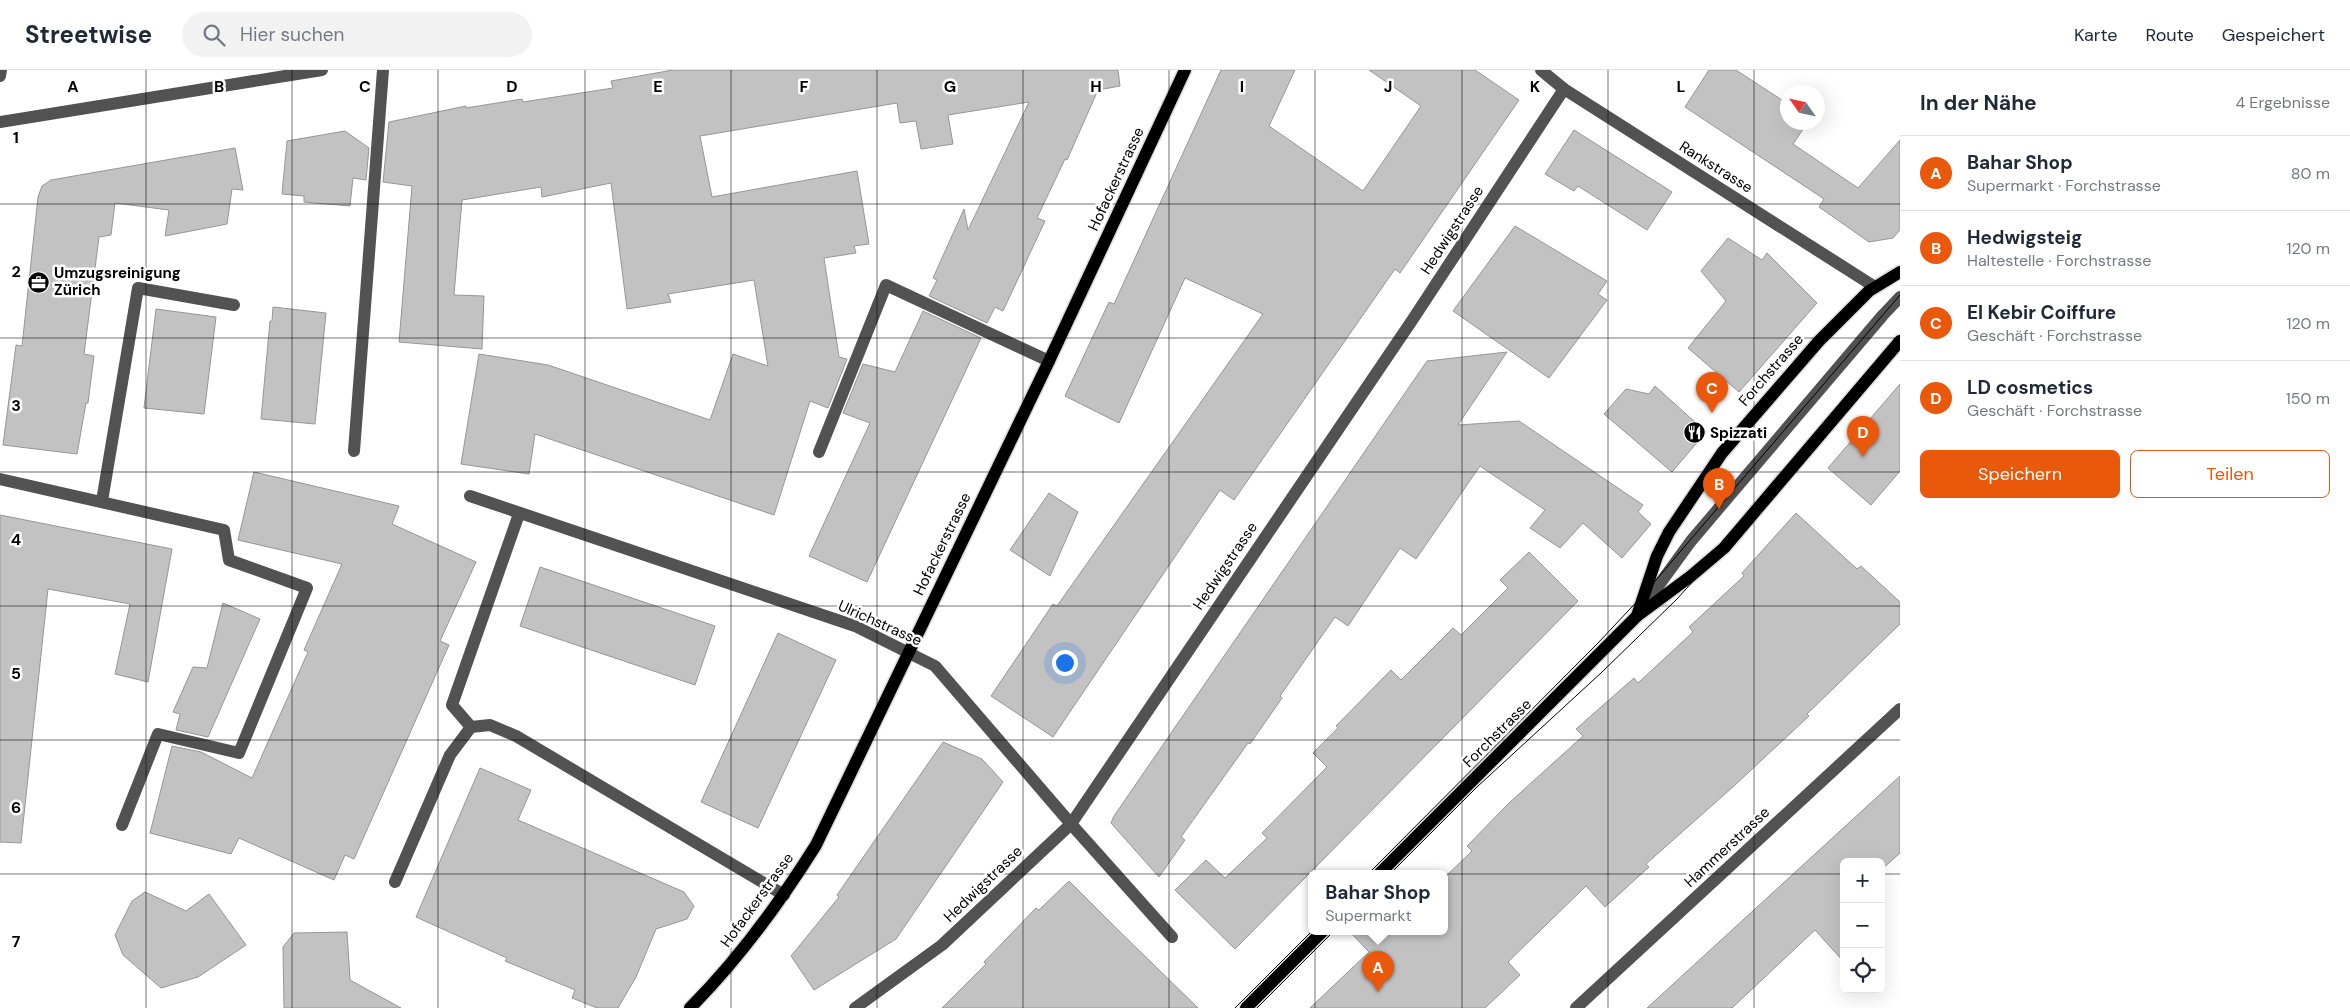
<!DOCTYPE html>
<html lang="de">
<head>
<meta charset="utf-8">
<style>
	:root { --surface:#fff; --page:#f2f2f3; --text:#1f2937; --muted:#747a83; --line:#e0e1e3; --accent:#ea580c }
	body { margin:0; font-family:"DM Sans",sans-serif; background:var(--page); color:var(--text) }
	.controls { position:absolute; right:15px; bottom:15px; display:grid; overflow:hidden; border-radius:8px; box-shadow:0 5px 20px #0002 }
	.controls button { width:45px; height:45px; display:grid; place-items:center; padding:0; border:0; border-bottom:1px solid var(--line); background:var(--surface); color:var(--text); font:25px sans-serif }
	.compass { position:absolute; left:1780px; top:15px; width:45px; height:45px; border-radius:50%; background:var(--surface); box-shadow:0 5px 20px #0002; rotate:304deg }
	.you { position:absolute; left:1064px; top:592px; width:18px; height:18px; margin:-12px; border:4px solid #fff; border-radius:50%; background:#1a73e8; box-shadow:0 0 0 8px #1a73e833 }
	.badge { display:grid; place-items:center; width:32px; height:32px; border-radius:50%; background:var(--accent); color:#fff; font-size:16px; font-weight:700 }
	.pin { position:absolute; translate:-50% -41px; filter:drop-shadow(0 1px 2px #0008) }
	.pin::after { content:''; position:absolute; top:26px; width:18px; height:15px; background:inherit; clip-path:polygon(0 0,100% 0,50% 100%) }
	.popup { position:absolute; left:1308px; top:800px; width:140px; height:65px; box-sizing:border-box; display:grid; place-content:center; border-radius:8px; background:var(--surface); filter:drop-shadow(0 1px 4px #0005); font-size:16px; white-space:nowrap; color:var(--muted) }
	.popup b { font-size:19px; color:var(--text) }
	.popup::after { content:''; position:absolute; left:50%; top:100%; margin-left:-10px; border:10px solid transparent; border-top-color:var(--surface) }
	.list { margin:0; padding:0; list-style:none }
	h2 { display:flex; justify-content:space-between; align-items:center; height:65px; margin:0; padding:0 20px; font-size:21px }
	h2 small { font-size:16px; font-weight:400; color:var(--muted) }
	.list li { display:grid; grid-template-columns:32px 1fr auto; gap:15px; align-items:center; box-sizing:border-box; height:75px; padding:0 20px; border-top:1px solid var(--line) }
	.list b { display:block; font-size:19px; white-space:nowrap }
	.list p { margin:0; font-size:16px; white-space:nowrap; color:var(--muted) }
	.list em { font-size:16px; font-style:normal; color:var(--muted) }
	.actions { display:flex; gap:10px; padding:15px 20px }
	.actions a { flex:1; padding:11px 0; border:1px solid var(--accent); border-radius:8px; text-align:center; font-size:18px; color:var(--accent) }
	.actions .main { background:var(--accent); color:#fff }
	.icon { flex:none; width:28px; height:28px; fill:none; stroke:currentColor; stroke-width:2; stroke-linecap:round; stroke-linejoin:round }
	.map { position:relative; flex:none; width:1900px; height:938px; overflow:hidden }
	header { display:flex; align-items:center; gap:30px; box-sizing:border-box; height:70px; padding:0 25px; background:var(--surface); border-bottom:1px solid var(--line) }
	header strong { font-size:24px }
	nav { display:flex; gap:28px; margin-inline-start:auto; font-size:18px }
	.search { width:350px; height:45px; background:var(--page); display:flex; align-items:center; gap:12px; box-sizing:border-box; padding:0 18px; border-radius:28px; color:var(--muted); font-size:19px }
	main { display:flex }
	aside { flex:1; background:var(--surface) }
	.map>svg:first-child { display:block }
	.building { fill:#c2c2c2; stroke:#969696 }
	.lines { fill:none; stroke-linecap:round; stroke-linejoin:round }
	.major-casing { stroke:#dbdbdb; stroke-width:15 }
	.minor { stroke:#525252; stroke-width:12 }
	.major { stroke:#000; stroke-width:12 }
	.tram { stroke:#000; stroke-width:1 }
	.grid { fill:none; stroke:#000; stroke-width:1; stroke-opacity:0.55 }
	.labels { text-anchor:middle; stroke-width:5; stroke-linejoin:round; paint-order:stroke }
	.street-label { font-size:15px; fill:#000; stroke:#fff }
	.poi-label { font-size:15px; font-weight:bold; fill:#000; stroke:#fff; text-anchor:start }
	.grid-label { font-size:16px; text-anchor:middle; font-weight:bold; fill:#000; stroke:#fff; stroke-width:5; stroke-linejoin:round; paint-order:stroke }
</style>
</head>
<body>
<header>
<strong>Streetwise</strong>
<div class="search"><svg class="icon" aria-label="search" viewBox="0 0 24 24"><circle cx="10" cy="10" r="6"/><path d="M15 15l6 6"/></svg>Hier suchen</div>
<nav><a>Karte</a><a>Route</a><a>Gespeichert</a></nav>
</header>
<main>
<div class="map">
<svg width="1900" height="938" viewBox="0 0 1900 938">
	<rect width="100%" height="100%" fill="#fff"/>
	<g class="building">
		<path d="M 673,0 L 1118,0 L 1120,16 L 1098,20 L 1067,90 L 1065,89 L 1037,148 L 1045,151 L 1003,241 L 995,237 L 987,253 L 929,226 L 937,210 L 933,208 L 964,139 L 968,160 L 1029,32 L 948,45 L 953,74 L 921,79 L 916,51 L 900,53 L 897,33 L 700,66 L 712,127 L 857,101 L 869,174 L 854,176 L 856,183 L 824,188 L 839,287 L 847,289 L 828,338 L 810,331 L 774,445 L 535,364 L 529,404 L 461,394 L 479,284 L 548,295 L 710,350 L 733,284 L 768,296 L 754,210 L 668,224 L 671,232 L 627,239 L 611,113 L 542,127 L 541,117 L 462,130 L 454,225 L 484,226 L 482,279 L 399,272 L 412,116 L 383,112 L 389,52 L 466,36 L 466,38 L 522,29 L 523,32 L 613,18 L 611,11 Z"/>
		<path d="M 1221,0 L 1295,0 L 1269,56 L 1363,121 L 1421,36 L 1369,0 L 1475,0 L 1519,30 L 1400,203 L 1395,199 L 1234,430 L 1220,420 L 1053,667 L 991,626 L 1053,534 L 1057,536 L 1263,244 L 1185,208 L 1119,353 L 1065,326 L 1109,232 L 1114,234 Z"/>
		<path d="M 1709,0 L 1736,0 L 1788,34 L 1788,52 L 1808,52 L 1793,74 L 1858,118 L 1900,70 L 1900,160 L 1893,168 L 1869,172 L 1819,137 L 1824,129 L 1685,37 Z"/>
		<path d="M 1574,60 L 1672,122 L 1647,160 L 1578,116 L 1574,121 L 1545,104 Z"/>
		<path d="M 345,61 L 369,78 L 366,110 L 353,108 L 350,136 L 304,132 L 304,126 L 282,124 L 287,71 Z"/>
		<path d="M 235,78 L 243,120 L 232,119 L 227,154 L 165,166 L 169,140 L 115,133 L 111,165 L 99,167 L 84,284 L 94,286 L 88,333 L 86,333 L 77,384 L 3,375 L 16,275 L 22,276 L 38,127 L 42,116 L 51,110 Z"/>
		<path d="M 1515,156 L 1607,211 L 1598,224 L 1607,230 L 1549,308 L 1453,241 Z"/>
		<path d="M 1728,168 L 1762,190 L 1767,183 L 1817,233 L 1739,322 L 1688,278 L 1726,231 L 1701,201 Z"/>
		<path d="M 273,237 L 326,243 L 315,354 L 261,349 L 270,251 L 272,251 Z"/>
		<path d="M 156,239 L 216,247 L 204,344 L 144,338 Z"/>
		<path d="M 923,241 L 981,268 L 867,512 L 809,486 L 870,353 L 843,343 L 863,294 L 895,302 Z"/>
		<path d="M 1507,282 L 1458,355 L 1519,351 L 1643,435 L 1638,442 L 1651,454 L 1622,488 L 1583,453 L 1560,478 L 1530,458 L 1545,440 L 1480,396 L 1416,489 L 1400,478 L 1348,556 L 1335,547 L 1280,626 L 1282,628 L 1250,674 L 1248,673 L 1181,767 L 1185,770 L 1159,807 L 1111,753 L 1114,746 L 1427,291 Z"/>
		<path d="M 1900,314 L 1900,401 L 1871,435 L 1828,398 Z"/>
		<path d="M 1655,316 L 1706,362 L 1672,402 L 1604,344 L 1626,319 L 1649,324 Z"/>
		<path d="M 254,402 L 399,436 L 392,454 L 476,492 L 440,571 L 449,575 L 354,789 L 345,785 L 334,810 L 239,768 L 231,784 L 150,763 L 172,676 L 201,682 L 252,708 L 308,582 L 304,580 L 342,494 L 238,470 Z"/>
		<path d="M 1049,423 L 1078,442 L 1050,506 L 1010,480 Z"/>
		<path d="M 1796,443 L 1857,499 L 1861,496 L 1900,532 L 1900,554 L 1807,644 L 1809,646 L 1734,716 L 1646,794 L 1649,797 L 1605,837 L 1586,816 L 1508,892 L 1520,905 L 1485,938 L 1310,938 L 1369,882 L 1349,861 L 1444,861 L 1444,808 L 1472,781 L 1467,776 L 1509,733 L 1583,666 L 1576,659 L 1634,608 L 1638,613 L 1693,562 L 1689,557 L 1744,506 L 1742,503 Z"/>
		<path d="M 0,445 L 172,479 L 148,612 L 115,604 L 130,534 L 48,519 L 21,773 L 0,772 Z"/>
		<path d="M 1529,482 L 1578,531 L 1235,879 L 1175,820 L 1206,790 L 1225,808 L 1267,768 L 1262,763 L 1327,697 L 1313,683 L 1338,658 L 1336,656 L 1391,600 L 1401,610 L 1453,558 L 1461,565 L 1508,518 L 1500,510 Z"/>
		<path d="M 540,497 L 715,556 L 695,615 L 520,556 Z"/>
		<path d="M 223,533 L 260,549 L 208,667 L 176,660 L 180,644 L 173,642 L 193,597 L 207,598 Z"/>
		<path d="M 778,563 L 836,590 L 758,758 L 701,732 Z"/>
		<path d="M 943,672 L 982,689 L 1003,712 L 896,869 L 814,920 L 791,886 L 839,827 L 837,825 Z"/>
		<path d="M 480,698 L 531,720 L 518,750 L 684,822 L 694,836 L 687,849 L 656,859 L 636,907 L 618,938 L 597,938 L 572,928 L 575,920 L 505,891 L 507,888 L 416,847 Z"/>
		<path d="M 1900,706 L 1900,783 L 1881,800 L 1881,792 L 1844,792 L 1844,892 L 1815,860 L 1732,938 L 1647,938 Z"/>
		<path d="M 1069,811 L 1112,854 L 1198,938 L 942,938 L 986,894 L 984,892 L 1036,838 L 1039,840 Z"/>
		<path d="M 145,822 L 186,841 L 209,824 L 246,875 L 198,907 L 161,918 L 123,885 L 115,865 L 132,831 Z"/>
		<path d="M 347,862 L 350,910 L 401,938 L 284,938 L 283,877 L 294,863 Z"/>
	</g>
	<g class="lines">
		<defs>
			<g id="major">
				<path d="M 1637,546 L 1657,486 L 1669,462 L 1722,383 L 1819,271 L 1869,221 L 1900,202"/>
				<path d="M 1380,803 L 1637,546 L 1691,506 L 1724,478 L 1900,271"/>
				<path d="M 690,938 C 739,889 779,834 816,775 L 1049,291 L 1185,0"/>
				<path d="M 1246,938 L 1323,861"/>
			</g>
		</defs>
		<use href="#major" class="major-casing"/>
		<g class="minor">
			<path d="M 1541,0 L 1564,19 L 1875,217"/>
			<path d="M 0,6 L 1,0"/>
			<path d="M 0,52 L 322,0"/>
			<path d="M 354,381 L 383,0"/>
			<path d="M 819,382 L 886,215 L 1049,291"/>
			<path d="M 0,409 L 224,460 L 229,490 L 307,518 L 239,683 L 158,664 L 122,755"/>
			<path d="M 470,426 L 855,556 L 935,596 L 1071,754 L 1172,867"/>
			<path d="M 102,431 L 138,218 L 234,235"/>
			<path d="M 1640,541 L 1691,471 L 1883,245 L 1900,227"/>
			<path d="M 471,657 L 452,635 L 519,444"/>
			<path d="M 395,812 L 450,685 L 471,657 L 490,655 L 516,666 L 784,825"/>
			<path d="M 855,938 L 942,875 L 1071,754 L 1413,249 L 1564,19"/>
			<path d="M 1576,938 L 1900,639"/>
		</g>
		<use href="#major" class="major"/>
		<g class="tram">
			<path d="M 1369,803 L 1598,573 L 1644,524 L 1900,225"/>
			<path d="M 1391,803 L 1477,717 L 1602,602 L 1677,529 L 1743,456 L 1900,271"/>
			<path d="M 1235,938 L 1312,861"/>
			<path d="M 1257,938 L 1334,861"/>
		</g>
	</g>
	<path class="grid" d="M 146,0 L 146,938M 292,0 L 292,938M 438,0 L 438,938M 585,0 L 585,938M 731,0 L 731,938M 877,0 L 877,938M 1023,0 L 1023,938M 1169,0 L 1169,938M 1315,0 L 1315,938M 1462,0 L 1462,938M 1608,0 L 1608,938M 1754,0 L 1754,938M 0,134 L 1900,134M 0,268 L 1900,268M 0,402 L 1900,402M 0,536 L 1900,536M 0,670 L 1900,670M 0,804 L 1844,804M 1881,804 L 1900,804"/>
	<defs>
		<symbol id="office-disc" viewBox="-11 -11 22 22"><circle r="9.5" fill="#000" stroke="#fff"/><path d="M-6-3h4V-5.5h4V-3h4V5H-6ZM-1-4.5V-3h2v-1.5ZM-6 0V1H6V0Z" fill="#fff"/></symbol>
		<symbol id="restaurant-disc" viewBox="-11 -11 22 22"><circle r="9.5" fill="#000" stroke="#fff"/><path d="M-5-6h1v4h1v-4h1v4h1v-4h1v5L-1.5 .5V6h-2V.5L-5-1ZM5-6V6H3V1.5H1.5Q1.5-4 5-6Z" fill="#fff"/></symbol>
	</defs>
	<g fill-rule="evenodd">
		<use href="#office-disc" x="26" y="200" width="25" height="25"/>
		<use href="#restaurant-disc" x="1682" y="350" width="25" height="25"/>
	</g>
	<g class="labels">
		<g class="street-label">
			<text transform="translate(1716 97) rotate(32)" y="5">Rankstrasse</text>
			<text transform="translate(1116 109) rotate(-65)" y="5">Hofackerstrasse</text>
			<text transform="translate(1452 160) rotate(-57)" y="5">Hedwigstrasse</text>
			<text transform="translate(1771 300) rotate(-49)" y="5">Forchstrasse</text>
			<text transform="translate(942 474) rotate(-64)" y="5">Hofackerstrasse</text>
			<text transform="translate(1225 496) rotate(-56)" y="5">Hedwigstrasse</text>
			<text transform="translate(880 553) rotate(24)" y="5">Ulrichstrasse</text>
			<text transform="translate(1497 663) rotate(-45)" y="5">Forchstrasse</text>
			<text transform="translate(1727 777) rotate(-43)" y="5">Hammerstrasse</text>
			<text transform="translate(983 814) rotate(-44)" y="5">Hedwigstrasse</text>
			<text transform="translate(757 830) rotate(-54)" y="5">Hofackerstrasse</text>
		</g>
		<g class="poi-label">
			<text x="54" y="208">Umzugsreinigung<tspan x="54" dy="17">Zürich</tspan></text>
			<text x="1710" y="368">Spizzati</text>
		</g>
	</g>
	<g class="grid-label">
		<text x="73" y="22">A</text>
		<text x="219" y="22">B</text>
		<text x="365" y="22">C</text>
		<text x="512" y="22">D</text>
		<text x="658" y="22">E</text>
		<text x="804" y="22">F</text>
		<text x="950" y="22">G</text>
		<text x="1096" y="22">H</text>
		<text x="1242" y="22">I</text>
		<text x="1388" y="22">J</text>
		<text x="1535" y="22">K</text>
		<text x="1681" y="22">L</text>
		<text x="16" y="73">1</text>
		<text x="16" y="207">2</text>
		<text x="16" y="341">3</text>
		<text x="16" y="475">4</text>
		<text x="16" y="609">5</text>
		<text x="16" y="743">6</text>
		<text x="16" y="877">7</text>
	</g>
</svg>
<div class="controls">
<button>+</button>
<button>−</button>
<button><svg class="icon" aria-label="locate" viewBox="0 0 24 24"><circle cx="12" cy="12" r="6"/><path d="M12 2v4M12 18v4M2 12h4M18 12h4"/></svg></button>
</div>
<svg class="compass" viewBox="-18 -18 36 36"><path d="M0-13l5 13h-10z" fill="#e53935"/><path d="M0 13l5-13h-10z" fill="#747a83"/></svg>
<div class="you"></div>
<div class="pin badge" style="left:1378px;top:922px">A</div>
<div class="popup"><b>Bahar Shop</b>Supermarkt</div>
<div class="pin badge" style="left:1719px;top:439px">B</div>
<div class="pin badge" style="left:1712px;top:343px">C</div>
<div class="pin badge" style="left:1863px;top:387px">D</div>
</div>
<aside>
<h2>In der Nähe<small>4 Ergebnisse</small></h2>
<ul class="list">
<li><span class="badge">A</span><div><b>Bahar Shop</b><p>Supermarkt · Forchstrasse</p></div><em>80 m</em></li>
<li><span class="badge">B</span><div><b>Hedwigsteig</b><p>Haltestelle · Forchstrasse</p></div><em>120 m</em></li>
<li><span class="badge">C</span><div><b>El Kebir Coiffure</b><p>Geschäft · Forchstrasse</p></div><em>120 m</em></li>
<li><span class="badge">D</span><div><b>LD cosmetics</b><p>Geschäft · Forchstrasse</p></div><em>150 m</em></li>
</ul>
<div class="actions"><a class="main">Speichern</a><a>Teilen</a></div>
</aside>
</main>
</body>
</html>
